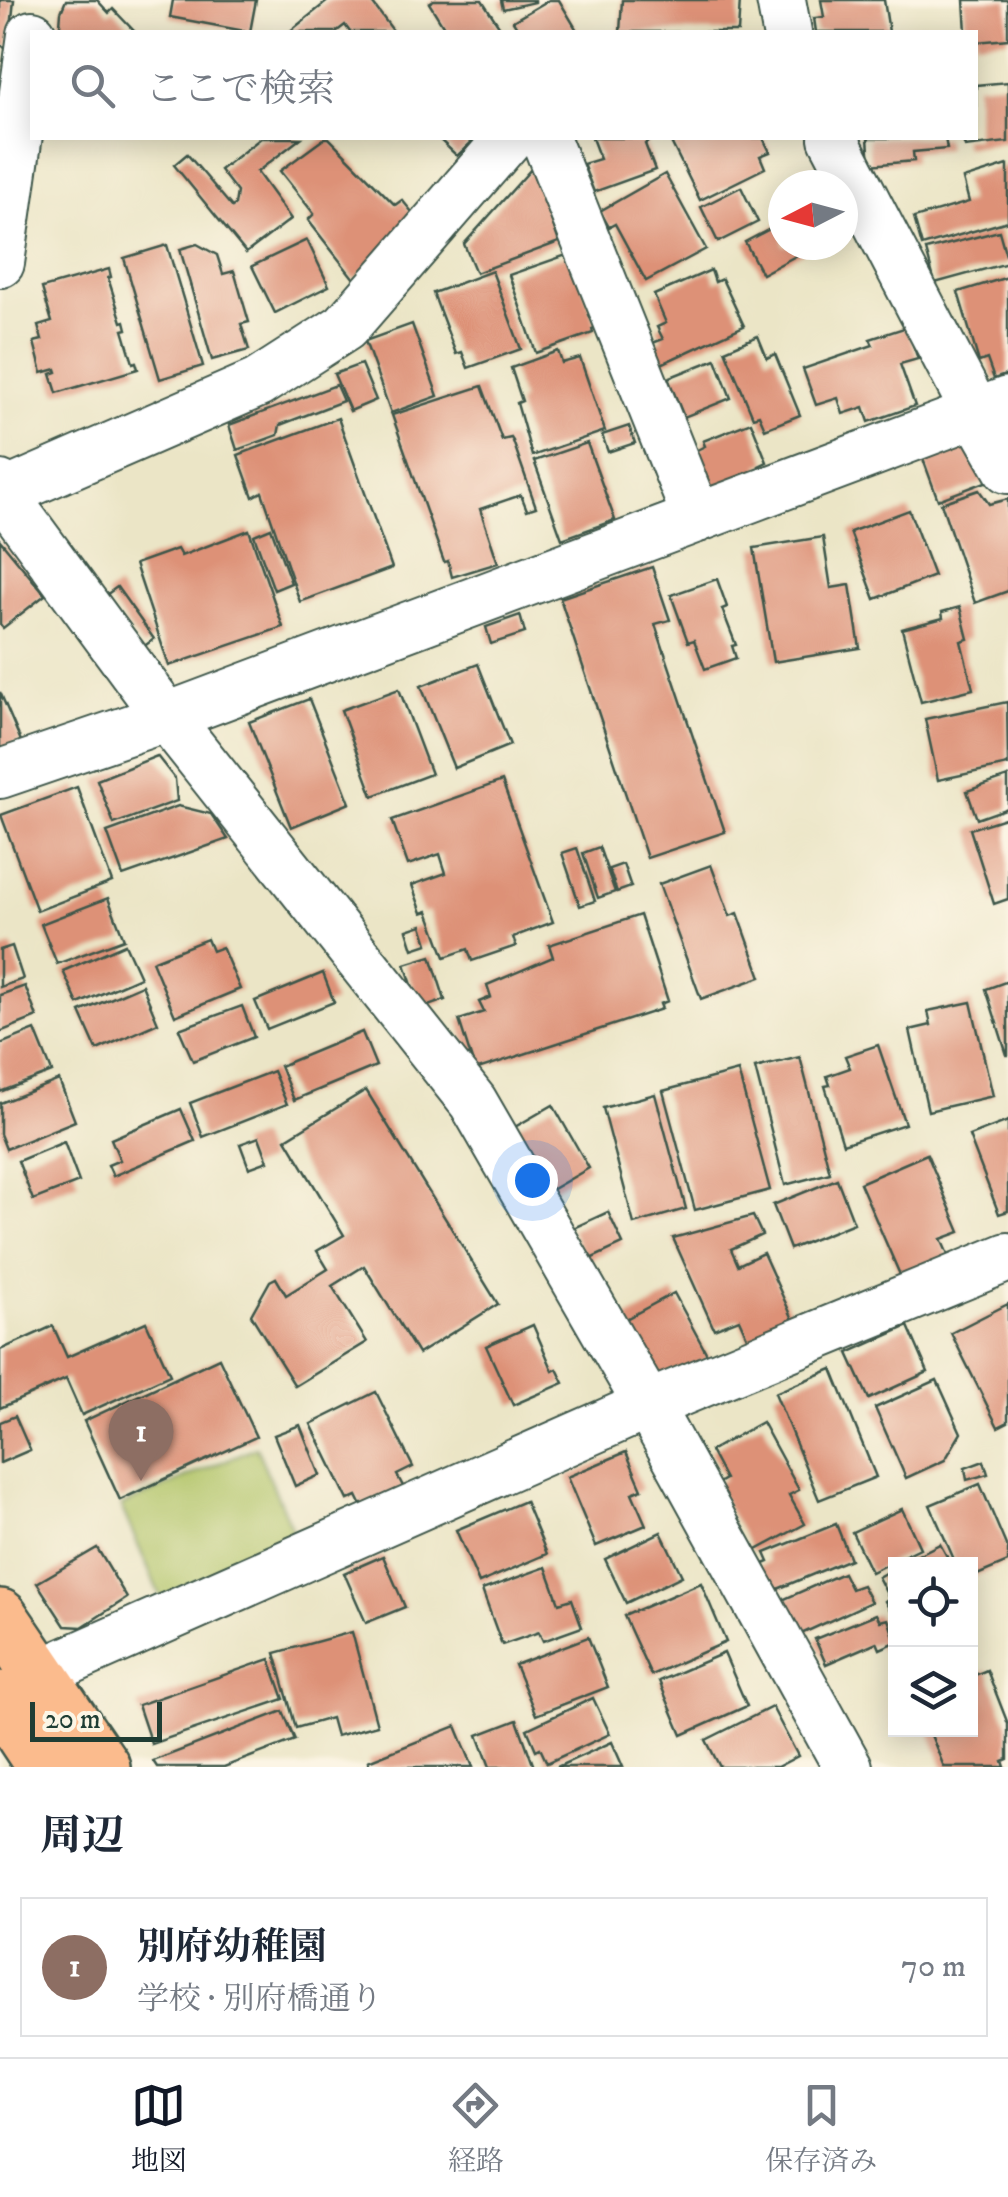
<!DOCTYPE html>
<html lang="ja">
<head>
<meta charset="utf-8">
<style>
	:root { --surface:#fff; --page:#f2f2f3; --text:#1f2937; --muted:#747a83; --line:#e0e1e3; --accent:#111827 }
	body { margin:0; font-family:"IM FELL DW Pica","Noto Serif JP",serif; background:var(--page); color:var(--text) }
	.controls { position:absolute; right:30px; bottom:30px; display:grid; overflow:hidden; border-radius:0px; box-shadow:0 5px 25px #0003 }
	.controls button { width:90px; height:90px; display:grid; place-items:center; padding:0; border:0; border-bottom:2px solid var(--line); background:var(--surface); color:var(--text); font:50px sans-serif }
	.compass { position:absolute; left:768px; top:170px; width:90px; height:90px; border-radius:50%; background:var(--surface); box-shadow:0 5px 25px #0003; rotate:264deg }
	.scale { position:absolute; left:30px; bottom:25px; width:132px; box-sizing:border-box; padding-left:10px; border:5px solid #1f3d34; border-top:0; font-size:28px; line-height:35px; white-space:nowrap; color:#1f3d34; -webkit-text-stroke:8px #fcf5e5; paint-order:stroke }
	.you { position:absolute; left:532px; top:1180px; width:35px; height:35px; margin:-25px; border:8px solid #fff; border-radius:50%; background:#1a73e8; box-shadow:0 0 0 15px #1a73e833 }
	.badge { display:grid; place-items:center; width:65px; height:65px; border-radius:50%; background:var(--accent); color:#fff; font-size:32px; font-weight:700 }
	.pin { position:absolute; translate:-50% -82px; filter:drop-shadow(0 2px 5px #0008) }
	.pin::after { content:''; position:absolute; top:52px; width:35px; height:30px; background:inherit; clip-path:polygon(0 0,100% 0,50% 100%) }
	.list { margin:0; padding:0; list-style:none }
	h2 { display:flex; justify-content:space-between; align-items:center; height:130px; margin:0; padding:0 40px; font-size:42px }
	h2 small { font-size:32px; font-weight:400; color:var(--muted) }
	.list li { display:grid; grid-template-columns:65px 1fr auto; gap:30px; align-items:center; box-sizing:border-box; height:140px; margin:0 20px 20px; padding:0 20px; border:2px solid var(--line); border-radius:0px }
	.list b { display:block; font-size:38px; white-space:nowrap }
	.list p { margin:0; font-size:32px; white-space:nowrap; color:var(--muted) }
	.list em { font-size:32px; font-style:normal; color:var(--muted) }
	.icon { flex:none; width:55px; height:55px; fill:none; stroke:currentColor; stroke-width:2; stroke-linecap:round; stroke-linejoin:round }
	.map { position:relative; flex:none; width:1008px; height:1767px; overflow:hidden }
	.search { position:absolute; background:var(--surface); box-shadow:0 5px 25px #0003; left:30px; right:30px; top:30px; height:110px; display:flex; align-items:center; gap:25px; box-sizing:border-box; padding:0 35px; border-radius:0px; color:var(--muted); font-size:38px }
	.sheet { height:290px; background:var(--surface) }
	nav { display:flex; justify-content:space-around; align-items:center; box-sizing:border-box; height:140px; border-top:2px solid var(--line); background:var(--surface); font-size:28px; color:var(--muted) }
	nav a { display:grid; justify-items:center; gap:5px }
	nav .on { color:var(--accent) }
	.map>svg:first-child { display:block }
	.green { fill:#b1c468; stroke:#68804e; stroke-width:2.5 }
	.building { fill:#dd9177 }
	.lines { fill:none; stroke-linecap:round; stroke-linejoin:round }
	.minor-casing { stroke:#3e564a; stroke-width:52 }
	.highway-casing { stroke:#3e564a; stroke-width:60 }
	.minor { stroke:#fff; stroke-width:48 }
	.highway { stroke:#fbbb8d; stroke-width:55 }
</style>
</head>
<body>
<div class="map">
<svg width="1008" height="1767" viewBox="0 0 1008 1767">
	<rect width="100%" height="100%" fill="#fcf5e5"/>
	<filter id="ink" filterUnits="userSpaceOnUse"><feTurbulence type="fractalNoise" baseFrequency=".01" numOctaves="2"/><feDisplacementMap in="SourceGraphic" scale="20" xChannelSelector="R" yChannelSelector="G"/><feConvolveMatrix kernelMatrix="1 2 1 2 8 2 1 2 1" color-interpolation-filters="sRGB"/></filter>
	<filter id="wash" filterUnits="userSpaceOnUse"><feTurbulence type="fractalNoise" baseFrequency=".0048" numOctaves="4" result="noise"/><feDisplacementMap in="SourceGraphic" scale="40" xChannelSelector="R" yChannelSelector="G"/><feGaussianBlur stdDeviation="2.25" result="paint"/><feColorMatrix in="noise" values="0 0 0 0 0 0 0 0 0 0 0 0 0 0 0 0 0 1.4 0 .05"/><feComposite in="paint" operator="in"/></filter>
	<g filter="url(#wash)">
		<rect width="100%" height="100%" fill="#ebe5c6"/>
		<path class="green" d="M 256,1447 L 296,1539 L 161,1598 L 121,1506 Z"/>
		<g id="blocks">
			<g class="building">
				<path d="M 0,0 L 14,0 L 9,47 L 0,46 Z"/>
				<path d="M 66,0 L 97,0 L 109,13 L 113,9 L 135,32 L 62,32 L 60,25 L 61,12 Z"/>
				<path d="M 173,0 L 256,0 L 250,32 L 170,17 Z"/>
				<path d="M 329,0 L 370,0 L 394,32 L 350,32 L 345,25 L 336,32 L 289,32 Z"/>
				<path d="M 434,0 L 482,0 L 503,32 L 447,32 L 429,3 Z"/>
				<path d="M 501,0 L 535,0 L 535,2 L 503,9 Z"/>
				<path d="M 549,0 L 559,0 L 578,32 L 520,32 L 513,21 Z"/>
				<path d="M 622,0 L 740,0 L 738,32 L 620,32 Z"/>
				<path d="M 821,0 L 884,0 L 889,32 L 816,32 L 814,18 L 824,17 Z"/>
				<path d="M 964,0 L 1008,0 L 1008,39 L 976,42 L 976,32 L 966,32 Z"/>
				<path d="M 1008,82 L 1008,142 L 965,147 L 962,138 L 976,138 L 976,85 Z"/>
				<path d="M 261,138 L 301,138 L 257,172 L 291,219 L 246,253 L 174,165 L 187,154 L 232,207 L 235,205 L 237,192 L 220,170 Z"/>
				<path d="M 325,138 L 329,138 L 395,205 L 402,200 L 422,224 L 354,279 L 308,220 L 314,214 L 280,171 Z"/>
				<path d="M 438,138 L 476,138 L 457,156 Z"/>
				<path d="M 592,138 L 646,138 L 648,142 L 645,144 L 655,170 L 594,192 L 583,164 L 600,159 Z"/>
				<path d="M 669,138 L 763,138 L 770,152 L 760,156 L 765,168 L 700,200 Z"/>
				<path d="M 868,138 L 945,138 L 947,149 L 913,152 L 914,161 L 870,165 Z"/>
				<path d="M 1008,165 L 1008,221 L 922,246 L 914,218 L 969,202 L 963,179 Z"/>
				<path d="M 533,167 L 559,242 L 476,273 L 464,244 Z"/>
				<path d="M 665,174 L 706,249 L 646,281 L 615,224 L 609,227 L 600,211 Z"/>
				<path d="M 741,187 L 758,222 L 718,242 L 701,207 Z"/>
				<path d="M 783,222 L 783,245 L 816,245 L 762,274 L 745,242 Z"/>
				<path d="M 999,231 L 1008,263 L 935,283 L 926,250 Z"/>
				<path d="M 307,240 L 329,286 L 275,313 L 252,266 Z"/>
				<path d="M 197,244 L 217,255 L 223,274 L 234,271 L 249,322 L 241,324 L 249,350 L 212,360 L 180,249 Z"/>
				<path d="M 167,245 L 203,366 L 160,379 L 124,258 Z"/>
				<path d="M 572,253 L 597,327 L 592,329 L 593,333 L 536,353 L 509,275 Z"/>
				<path d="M 109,269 L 111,277 L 108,278 L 122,322 L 125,321 L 127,329 L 123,330 L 133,363 L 136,362 L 138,369 L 57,393 L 51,374 L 57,372 L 56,369 L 42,373 L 34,342 L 42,340 L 38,326 L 52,322 L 42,288 Z"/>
				<path d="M 711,270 L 715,282 L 722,279 L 744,326 L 659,365 L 650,344 L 663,339 L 657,327 L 666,323 L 654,295 Z"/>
				<path d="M 492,271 L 521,349 L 468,368 L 462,352 L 456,354 L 433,293 Z"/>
				<path d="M 1008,277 L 1008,374 L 994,379 L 987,359 L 979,362 L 958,292 Z"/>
				<path d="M 412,324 L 438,396 L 391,413 L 365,341 Z"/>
				<path d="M 907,327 L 918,359 L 900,364 L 915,406 L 869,422 L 864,407 L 843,414 L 838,398 L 816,405 L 803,369 L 873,345 L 870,339 Z"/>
				<path d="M 758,336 L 767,358 L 775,354 L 800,415 L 765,429 L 759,415 L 753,417 L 725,350 Z"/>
				<path d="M 558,351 L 562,363 L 580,358 L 605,431 L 532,456 L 517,403 L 522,401 L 511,368 Z"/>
				<path d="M 716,359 L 731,398 L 684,417 L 668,378 Z"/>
				<path d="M 361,364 L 376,400 L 350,411 L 334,374 Z"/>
				<path d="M 336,385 L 343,401 L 280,425 L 278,435 L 237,450 L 229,425 Z"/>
				<path d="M 482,386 L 502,440 L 511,438 L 513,441 L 536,507 L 527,510 L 521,495 L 480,509 L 498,563 L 452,577 L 448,561 L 444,562 L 392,415 Z"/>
				<path d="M 338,418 L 392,568 L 300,602 L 262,492 L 253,497 L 238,455 Z"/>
				<path d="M 751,422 L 767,462 L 759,466 L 761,472 L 711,492 L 695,451 L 705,446 L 703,441 Z"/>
				<path d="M 629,426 L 635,443 L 608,452 L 602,435 Z"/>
				<path d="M 587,443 L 615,520 L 562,539 L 534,461 Z"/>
				<path d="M 962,443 L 979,448 L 996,478 L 938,500 L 923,459 Z"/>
				<path d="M 979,490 L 989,504 L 1008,499 L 1008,591 L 975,603 L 941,503 Z"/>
				<path d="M 909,510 L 934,576 L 875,599 L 850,532 Z"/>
				<path d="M 271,528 L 291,583 L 274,590 L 254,535 Z"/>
				<path d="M 249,530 L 283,627 L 169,666 L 135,564 L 177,549 L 181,556 Z"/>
				<path d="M 823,537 L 831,588 L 850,585 L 860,648 L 773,662 L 754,548 Z"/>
				<path d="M 0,540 L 45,595 L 3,628 L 0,624 Z"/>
				<path d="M 652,567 L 670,620 L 655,624 L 725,832 L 647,858 L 560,598 Z"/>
				<path d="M 717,579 L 727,607 L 722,609 L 736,645 L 732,646 L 736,658 L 705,669 L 694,640 L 688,642 L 671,595 Z"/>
				<path d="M 117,587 L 154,639 L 143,647 L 106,595 Z"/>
				<path d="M 960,607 L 968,639 L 961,641 L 973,689 L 921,702 L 902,629 L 943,618 L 942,612 Z"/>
				<path d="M 520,615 L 525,633 L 491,644 L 486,627 Z"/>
				<path d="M 478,664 L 510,745 L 454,768 L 421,686 Z"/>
				<path d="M 399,689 L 431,774 L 373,796 L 341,710 Z"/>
				<path d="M 0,692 L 21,741 L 0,750 Z"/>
				<path d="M 309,699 L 350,803 L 291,827 L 249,722 Z"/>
				<path d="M 1007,702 L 1008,765 L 938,780 L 925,719 Z"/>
				<path d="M 157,756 L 175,779 L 177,801 L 114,824 L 97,780 Z"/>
				<path d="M 1008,777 L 1008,808 L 977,819 L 967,791 Z"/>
				<path d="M 502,781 L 553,922 L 513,937 L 516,946 L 472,961 L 468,949 L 445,957 L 428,911 L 422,913 L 412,885 L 446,873 L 440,854 L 408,865 L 392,820 Z"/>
				<path d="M 77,787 L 112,882 L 37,911 L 1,815 Z"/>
				<path d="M 178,806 L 211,814 L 228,839 L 123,876 L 107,832 Z"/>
				<path d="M 1008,817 L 1008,899 L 994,904 L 970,829 Z"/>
				<path d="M 599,847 L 615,892 L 598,898 L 583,853 Z"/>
				<path d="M 577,848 L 595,901 L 580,906 L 562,853 Z"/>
				<path d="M 623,864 L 631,887 L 617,892 L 609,869 Z"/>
				<path d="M 711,865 L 730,916 L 738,913 L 761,977 L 701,999 L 659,884 Z"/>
				<path d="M 108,898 L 124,939 L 57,964 L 41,924 Z"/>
				<path d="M 640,915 L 668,1001 L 660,1004 L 662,1009 L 475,1070 L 459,1020 L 484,1012 L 479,1002 L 491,997 L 487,985 L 553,957 L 549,945 Z"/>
				<path d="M 422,925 L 428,944 L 413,949 L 407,930 Z"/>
				<path d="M 207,939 L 212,951 L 222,947 L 240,989 L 175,1016 L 152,961 Z"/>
				<path d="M 125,944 L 140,977 L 78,1004 L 63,971 Z"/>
				<path d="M 12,946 L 23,979 L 0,987 L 0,950 Z"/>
				<path d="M 431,956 L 445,1000 L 420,1009 L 405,964 Z"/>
				<path d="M 323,973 L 334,1002 L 267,1029 L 255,1001 Z"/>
				<path d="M 1008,981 L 1008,1055 L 1007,1055 L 986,989 Z"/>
				<path d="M 142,985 L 158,1023 L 97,1050 L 80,1012 Z"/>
				<path d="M 25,986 L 37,1017 L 0,1032 L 0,995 Z"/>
				<path d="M 971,1002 L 993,1096 L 928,1111 L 910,1030 L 931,1025 L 928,1011 Z"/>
				<path d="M 242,1006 L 254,1037 L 193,1061 L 179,1029 Z"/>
				<path d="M 35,1030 L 52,1072 L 0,1092 L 0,1044 Z"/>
				<path d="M 362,1032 L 376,1066 L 294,1100 L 280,1066 Z"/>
				<path d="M 878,1045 L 905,1124 L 843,1144 L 825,1086 L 830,1085 L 827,1076 L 850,1068 L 845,1056 Z"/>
				<path d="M 800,1057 L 830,1173 L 785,1185 L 755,1068 Z"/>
				<path d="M 273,1071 L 287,1104 L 203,1137 L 190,1103 Z"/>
				<path d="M 738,1071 L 770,1190 L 695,1210 L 663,1091 Z"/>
				<path d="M 59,1080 L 75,1121 L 6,1149 L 0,1134 L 0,1103 Z"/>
				<path d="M 366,1090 L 498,1304 L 418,1354 L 364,1266 L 332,1286 L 367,1342 L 295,1386 L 251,1315 L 270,1281 L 276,1278 L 286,1295 L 328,1269 L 317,1251 L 344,1235 L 286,1139 Z"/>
				<path d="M 655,1094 L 686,1209 L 634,1224 L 603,1108 Z"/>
				<path d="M 553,1105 L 589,1168 L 544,1194 L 508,1131 Z"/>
				<path d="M 181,1109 L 195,1141 L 113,1176 L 108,1165 L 120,1160 L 111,1139 Z"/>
				<path d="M 1008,1121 L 1008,1211 L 999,1214 L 969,1136 Z"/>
				<path d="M 259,1137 L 268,1161 L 249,1168 L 240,1144 Z"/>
				<path d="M 64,1142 L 79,1182 L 33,1200 L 18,1161 Z"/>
				<path d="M 927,1154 L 960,1232 L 941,1239 L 949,1257 L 901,1277 L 860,1183 Z"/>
				<path d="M 837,1179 L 854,1223 L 790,1249 L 773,1205 Z"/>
				<path d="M 608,1212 L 623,1244 L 586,1261 L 571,1229 Z"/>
				<path d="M 753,1216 L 762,1235 L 731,1249 L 738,1265 L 763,1253 L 797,1328 L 752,1348 L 739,1319 L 714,1329 L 673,1238 Z"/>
				<path d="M 674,1293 L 709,1358 L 661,1383 L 626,1319 Z"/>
				<path d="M 1008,1304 L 1008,1422 L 998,1427 L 951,1333 Z"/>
				<path d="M 146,1322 L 170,1375 L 82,1415 L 66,1379 L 0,1408 L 0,1350 L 53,1326 L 67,1357 Z"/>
				<path d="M 533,1325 L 553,1371 L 557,1369 L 564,1383 L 513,1405 L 486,1346 Z"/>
				<path d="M 908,1326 L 928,1372 L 869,1399 L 848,1353 Z"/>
				<path d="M 219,1358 L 256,1437 L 120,1500 L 84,1421 Z"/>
				<path d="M 832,1369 L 876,1477 L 819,1500 L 775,1393 Z"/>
				<path d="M 937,1380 L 961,1433 L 945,1460 L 906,1478 L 875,1408 Z"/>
				<path d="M 376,1392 L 413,1467 L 397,1475 L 405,1490 L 364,1510 L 357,1496 L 348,1500 L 311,1424 Z"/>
				<path d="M 15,1416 L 30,1450 L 0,1463 L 0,1422 Z"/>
				<path d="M 762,1422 L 799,1490 L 789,1495 L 805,1524 L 753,1552 L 715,1485 L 725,1479 L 710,1451 Z"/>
				<path d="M 300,1425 L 320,1475 L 295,1486 L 274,1435 Z"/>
				<path d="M 626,1452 L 642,1489 L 632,1493 L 646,1525 L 596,1546 L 567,1477 Z"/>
				<path d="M 984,1461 L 988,1474 L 967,1480 L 965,1468 Z"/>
				<path d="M 980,1484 L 1008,1550 L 1008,1562 L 970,1578 L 970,1564 L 956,1564 L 930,1505 Z"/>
				<path d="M 525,1501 L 547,1554 L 479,1583 L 456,1530 Z"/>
				<path d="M 902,1509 L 920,1548 L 871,1572 L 852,1532 Z"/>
				<path d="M 836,1524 L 850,1559 L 768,1593 L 757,1567 L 769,1562 L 765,1553 Z"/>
				<path d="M 661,1532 L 682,1576 L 626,1603 L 605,1559 Z"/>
				<path d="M 940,1544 L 951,1564 L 900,1564 Z"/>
				<path d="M 97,1548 L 127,1598 L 82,1627 L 65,1626 L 37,1583 Z"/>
				<path d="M 383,1556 L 405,1607 L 366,1623 L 344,1573 Z"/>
				<path d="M 546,1567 L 559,1603 L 572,1599 L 582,1627 L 543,1641 L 539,1632 L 502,1645 L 482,1590 Z"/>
				<path d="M 896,1567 L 896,1621 L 885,1601 L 889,1598 L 878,1577 Z"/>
				<path d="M 843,1573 L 851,1589 L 862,1585 L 871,1602 L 799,1635 L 782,1600 Z"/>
				<path d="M 701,1583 L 726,1642 L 651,1675 L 624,1616 Z"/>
				<path d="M 876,1614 L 880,1621 L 888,1619 L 896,1642 L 880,1649 L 877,1642 L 826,1664 L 815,1639 Z"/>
				<path d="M 352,1632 L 377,1725 L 336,1736 L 331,1718 L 296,1728 L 275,1653 Z"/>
				<path d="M 588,1637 L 608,1687 L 536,1715 L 515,1665 Z"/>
				<path d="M 724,1653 L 747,1706 L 682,1735 L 659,1681 Z"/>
				<path d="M 270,1659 L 284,1699 L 151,1744 L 138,1705 Z"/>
				<path d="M 987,1670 L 1008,1724 L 1008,1759 L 1003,1761 L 1005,1767 L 944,1767 L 929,1730 L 970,1730 L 970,1677 Z"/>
				<path d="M 593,1698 L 610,1734 L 547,1763 L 540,1748 L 536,1750 L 527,1729 Z"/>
				<path d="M 772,1707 L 798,1756 L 777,1767 L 720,1767 L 706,1740 Z"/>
				<path d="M 283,1711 L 295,1740 L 224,1767 L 157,1767 L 153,1761 Z"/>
				<path d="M 517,1720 L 534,1767 L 490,1767 L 478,1735 Z"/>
				<path d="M 456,1726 L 473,1767 L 370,1767 L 368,1761 Z"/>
				<path d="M 612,1742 L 623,1767 L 557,1767 Z"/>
			</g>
		</g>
	</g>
	<g filter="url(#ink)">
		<use href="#blocks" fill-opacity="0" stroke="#3e564a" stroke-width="2.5"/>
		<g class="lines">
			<defs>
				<g id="minor">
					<path d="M 781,0 L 787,32"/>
					<path d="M 545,138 L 697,518"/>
					<path d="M 833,138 L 976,413 L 1008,469"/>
					<path d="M 0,263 L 32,35"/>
					<path d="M 0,485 L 3,494 L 167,717 L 473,1102 L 648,1405 L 848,1767"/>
					<path d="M 3,494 L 258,383 L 345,327 L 509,138"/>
					<path d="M 0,774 L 167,717 L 1008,401"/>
					<path d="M 39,1674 L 648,1405 L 1008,1257"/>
				</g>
				<g id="highway">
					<path d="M 0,1617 L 102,1767"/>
					<path d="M 0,1699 L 45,1767"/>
				</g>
			</defs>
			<use href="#minor" class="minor-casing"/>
			<use href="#highway" class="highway-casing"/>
			<use href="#minor" class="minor"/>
			<use href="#highway" class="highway"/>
		</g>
	</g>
</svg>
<div class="controls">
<button><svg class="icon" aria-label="locate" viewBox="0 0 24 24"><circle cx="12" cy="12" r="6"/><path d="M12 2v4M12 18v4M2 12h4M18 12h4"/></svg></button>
<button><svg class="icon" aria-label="layers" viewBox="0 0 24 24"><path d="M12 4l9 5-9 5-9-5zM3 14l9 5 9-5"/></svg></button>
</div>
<svg class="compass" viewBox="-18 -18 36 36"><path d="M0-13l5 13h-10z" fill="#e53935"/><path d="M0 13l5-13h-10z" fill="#747a83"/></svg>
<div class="scale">20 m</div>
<div class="you"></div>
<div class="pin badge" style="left:141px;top:1481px;background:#8d6e63">1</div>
<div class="search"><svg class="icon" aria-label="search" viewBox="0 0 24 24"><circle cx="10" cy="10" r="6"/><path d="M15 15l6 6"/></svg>ここで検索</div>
</div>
<section class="sheet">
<h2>周辺<small></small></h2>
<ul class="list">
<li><span class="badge" style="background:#8d6e63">1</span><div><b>別府幼稚園</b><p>学校 · 別府橋通り</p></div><em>70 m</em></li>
</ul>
</section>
<nav>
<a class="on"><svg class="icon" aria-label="map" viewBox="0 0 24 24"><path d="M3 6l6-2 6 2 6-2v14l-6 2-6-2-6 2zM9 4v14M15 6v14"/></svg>地図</a>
<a><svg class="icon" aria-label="directions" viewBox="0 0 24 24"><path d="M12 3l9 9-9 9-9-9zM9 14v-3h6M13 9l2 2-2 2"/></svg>経路</a>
<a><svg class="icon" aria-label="saved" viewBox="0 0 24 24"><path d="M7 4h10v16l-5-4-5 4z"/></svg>保存済み</a>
</nav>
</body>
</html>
